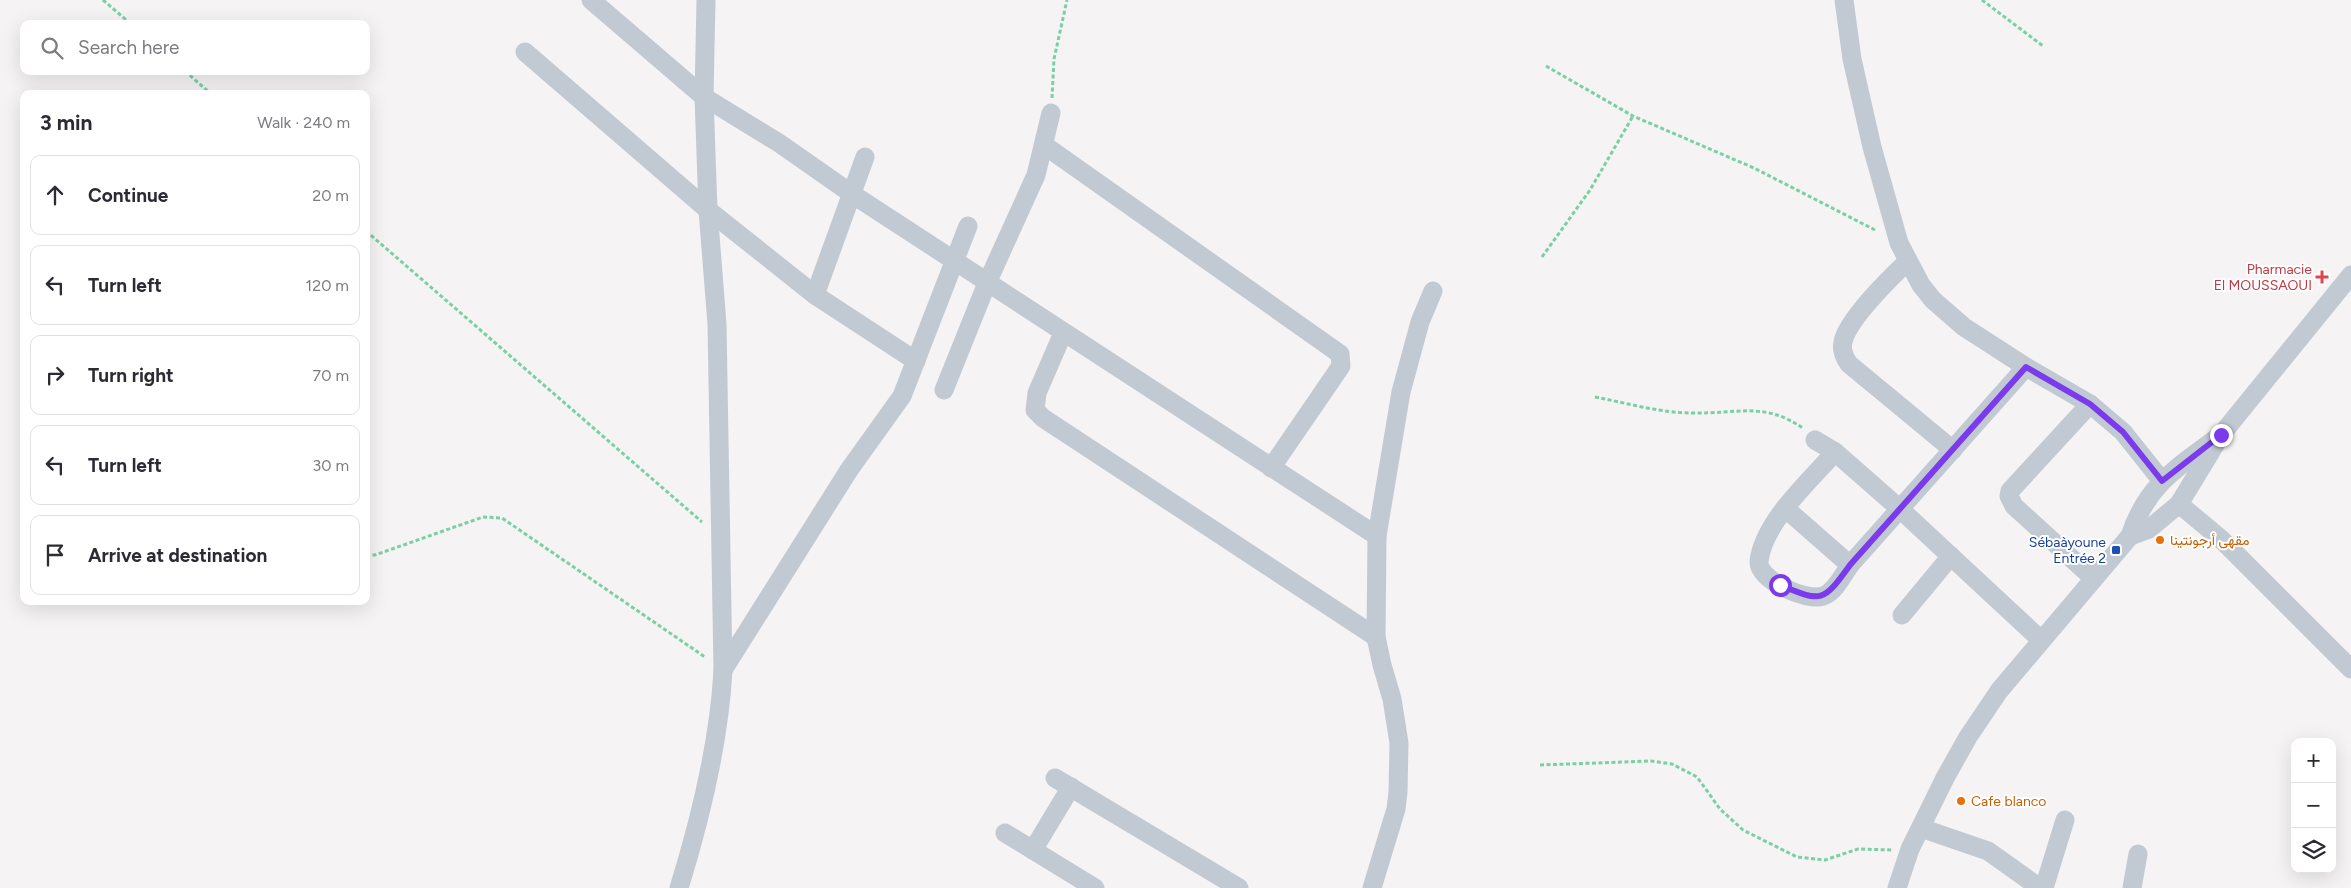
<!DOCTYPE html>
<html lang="en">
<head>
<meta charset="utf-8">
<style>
	:root { --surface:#fff; --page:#f7f7f7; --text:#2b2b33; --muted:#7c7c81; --line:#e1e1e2 }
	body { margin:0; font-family:Figtree,Vazirmatn,sans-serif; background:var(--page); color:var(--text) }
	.controls { position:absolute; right:15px; bottom:15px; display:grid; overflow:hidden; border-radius:10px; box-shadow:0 5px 20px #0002 }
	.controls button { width:45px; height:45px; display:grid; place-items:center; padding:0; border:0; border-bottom:1px solid var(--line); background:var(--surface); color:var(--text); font:25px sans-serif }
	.stop { position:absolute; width:15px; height:15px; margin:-11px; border:4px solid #7c3aed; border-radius:50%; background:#fff }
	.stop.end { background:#7c3aed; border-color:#fff; box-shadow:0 1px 5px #0008 }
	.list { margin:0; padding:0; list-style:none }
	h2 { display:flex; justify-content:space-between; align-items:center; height:65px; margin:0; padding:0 20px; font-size:21px }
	h2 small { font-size:16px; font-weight:400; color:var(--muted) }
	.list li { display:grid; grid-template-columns:32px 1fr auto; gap:15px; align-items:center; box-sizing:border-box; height:80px; margin:0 10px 10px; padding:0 10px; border:1px solid var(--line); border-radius:10px }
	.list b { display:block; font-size:19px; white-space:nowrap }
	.list em { font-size:16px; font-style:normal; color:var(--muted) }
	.icon { flex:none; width:28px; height:28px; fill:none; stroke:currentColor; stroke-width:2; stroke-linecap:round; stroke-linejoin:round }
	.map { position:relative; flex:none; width:2351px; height:888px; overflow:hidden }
	.search { position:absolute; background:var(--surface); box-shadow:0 5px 20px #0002; left:20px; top:20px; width:350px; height:55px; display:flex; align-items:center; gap:12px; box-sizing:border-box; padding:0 18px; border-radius:10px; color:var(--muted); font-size:19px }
	.panel { position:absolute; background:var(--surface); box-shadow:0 5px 20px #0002; left:20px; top:90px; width:350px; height:515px; border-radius:10px }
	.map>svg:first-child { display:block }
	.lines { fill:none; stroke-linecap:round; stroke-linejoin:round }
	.path { stroke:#7ad0a6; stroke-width:3; stroke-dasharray:4 2.5; stroke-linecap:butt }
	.minor { stroke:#c1cad2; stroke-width:19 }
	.route { stroke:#7c3aed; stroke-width:6 }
	.health-dot { fill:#e0444e; stroke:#fff; stroke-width:2 }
	.food-dot { fill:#e8710a; stroke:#fff; stroke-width:2 }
	.transit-dot { fill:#1a4fb4; stroke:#fff; stroke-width:2 }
	.labels { text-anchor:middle; stroke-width:4; stroke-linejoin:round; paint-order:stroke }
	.health-label { font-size:14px; fill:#be3a42; stroke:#fff; text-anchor:end }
	.food-label { font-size:14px; fill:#c56008; stroke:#fff; text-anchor:start }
	.transit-label { font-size:14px; fill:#164399; stroke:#fff; text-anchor:end }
</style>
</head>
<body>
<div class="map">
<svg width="2351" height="888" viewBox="0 0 2351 888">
	<rect width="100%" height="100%" fill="#f5f3f3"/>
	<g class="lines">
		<g class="path">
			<path d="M 103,0 L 131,24"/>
			<path d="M 1982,0 L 2043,46"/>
			<path d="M 1546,66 L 1633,116 L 1754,168 L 1877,231"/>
			<path d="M 185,71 L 211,94"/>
			<path d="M 1052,98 L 1054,59 L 1067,0"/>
			<path d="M 366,231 L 702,522"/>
			<path d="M 1542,257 L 1590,190 L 1633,116"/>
			<path d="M 1595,397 C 1627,403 1660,413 1693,413 C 1737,414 1765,401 1804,429"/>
			<path d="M 366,555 L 375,555 L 483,517 L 502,518 L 705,657"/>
			<path d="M 1540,765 L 1651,761 L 1672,764 L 1697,777 L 1720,809 L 1743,830 L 1797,857 L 1825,860 L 1858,849 L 1892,850"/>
		</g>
		<g class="minor">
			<path d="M 591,0 L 704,97 L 779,143 L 852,194 L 1377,536"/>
			<path d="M 1844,0 L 1852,59 L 1872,147 L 1899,243 L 1921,285 L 1933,300 L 1964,327 L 2026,367 L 2090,404 L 2123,432 L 2162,481"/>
			<path d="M 525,52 L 708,210 L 815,295 L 916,361"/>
			<path d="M 1044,145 L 1340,354 L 1341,366 L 1271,468"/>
			<path d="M 1907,262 C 1891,277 1847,320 1843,342 C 1841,350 1844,357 1849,364 L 1953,450"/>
			<path d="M 815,295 L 865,157"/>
			<path d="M 1063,333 L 1037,393 L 1035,410 L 1043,418 L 1376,637"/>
			<path d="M 944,390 L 987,283 L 1036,175 L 1051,113"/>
			<path d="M 2090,404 L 2010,491 L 2009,496 L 2014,506 L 2093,578"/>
			<path d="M 1815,440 L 1835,452 C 1810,481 1764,521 1759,561 C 1757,580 1807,602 1823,596 C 1835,592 1843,575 1850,565 L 2026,367"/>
			<path d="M 1835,452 L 1900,509 L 2041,640"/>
			<path d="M 2179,504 L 2221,539 L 2351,669"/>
			<path d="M 1785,508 L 1850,565"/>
			<path d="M 2130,536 L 2149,529 L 2179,504 L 2221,435 L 2351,275"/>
			<path d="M 1902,615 L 1951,556"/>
			<path d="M 723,670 L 849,470 L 902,396 L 968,226"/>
			<path d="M 1055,778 L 1239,888"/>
			<path d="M 1921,828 L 1988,851 L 2040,888"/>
			<path d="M 1005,833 L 1095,888"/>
			<path d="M 1033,850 L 1071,787"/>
			<path d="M 679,888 C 701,817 719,744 723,670 L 717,324 L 708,210 L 704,97 L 706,0"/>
			<path d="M 1372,888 L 1396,809 L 1398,792 L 1399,743 L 1392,699 L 1382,665 L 1376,637 L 1377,536 L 1401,392 L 1420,322 L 1433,291"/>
			<path d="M 1897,888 L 1910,849 L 1945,778 L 1968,737 L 1999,691 L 2130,536 C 2147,484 2179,466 2221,435"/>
			<path d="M 2044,888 L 2065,820"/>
			<path d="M 2132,888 L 2138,854"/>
		</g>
	</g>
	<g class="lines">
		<path class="route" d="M 1780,585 C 1823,603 1823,602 1850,565 L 2026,367 L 2090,404 L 2123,432 L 2162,481 L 2221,435"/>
	</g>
	<path class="health-dot" d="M2319.5 269.5h5v5h5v5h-5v5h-5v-5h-5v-5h5z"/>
	<g class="food-dot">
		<circle cx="2160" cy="540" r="5"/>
		<circle cx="1961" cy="801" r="5"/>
	</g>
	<rect class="transit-dot" x="2111" y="545" width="10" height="10" rx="2.5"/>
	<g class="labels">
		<g class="health-label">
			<text x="2312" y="274">Pharmacie<tspan x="2312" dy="16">El MOUSSAOUI</tspan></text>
		</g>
		<g class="food-label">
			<text x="2170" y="545">مقهى أرجونتينا</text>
			<text x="1971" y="806">Cafe blanco</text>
		</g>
		<g class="transit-label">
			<text x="2106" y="547">Sébaàyoune<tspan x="2106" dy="16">Entrée 2</tspan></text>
		</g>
	</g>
</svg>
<div class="controls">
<button>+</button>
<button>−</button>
<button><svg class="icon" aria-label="layers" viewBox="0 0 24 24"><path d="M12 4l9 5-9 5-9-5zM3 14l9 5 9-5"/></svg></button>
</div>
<div class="stop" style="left:1780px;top:585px"></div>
<div class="stop end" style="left:2221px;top:435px"></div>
<div class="search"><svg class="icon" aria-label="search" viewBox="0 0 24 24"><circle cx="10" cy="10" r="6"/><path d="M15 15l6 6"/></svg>Search here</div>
<section class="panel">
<h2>3 min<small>Walk · 240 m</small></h2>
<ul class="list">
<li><svg class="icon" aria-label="ahead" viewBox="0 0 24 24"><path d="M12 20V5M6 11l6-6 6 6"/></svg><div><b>Continue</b></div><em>20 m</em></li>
<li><svg class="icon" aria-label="left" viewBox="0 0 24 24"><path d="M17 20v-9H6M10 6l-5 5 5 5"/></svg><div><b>Turn left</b></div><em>120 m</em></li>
<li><svg class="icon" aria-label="right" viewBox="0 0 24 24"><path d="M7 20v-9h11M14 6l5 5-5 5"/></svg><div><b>Turn right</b></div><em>70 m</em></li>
<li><svg class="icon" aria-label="left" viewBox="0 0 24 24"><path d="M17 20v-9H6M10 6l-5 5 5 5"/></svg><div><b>Turn left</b></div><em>30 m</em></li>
<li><svg class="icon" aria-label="arrive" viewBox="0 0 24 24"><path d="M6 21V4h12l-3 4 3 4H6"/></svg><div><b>Arrive at destination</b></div></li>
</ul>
</section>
</div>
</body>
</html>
